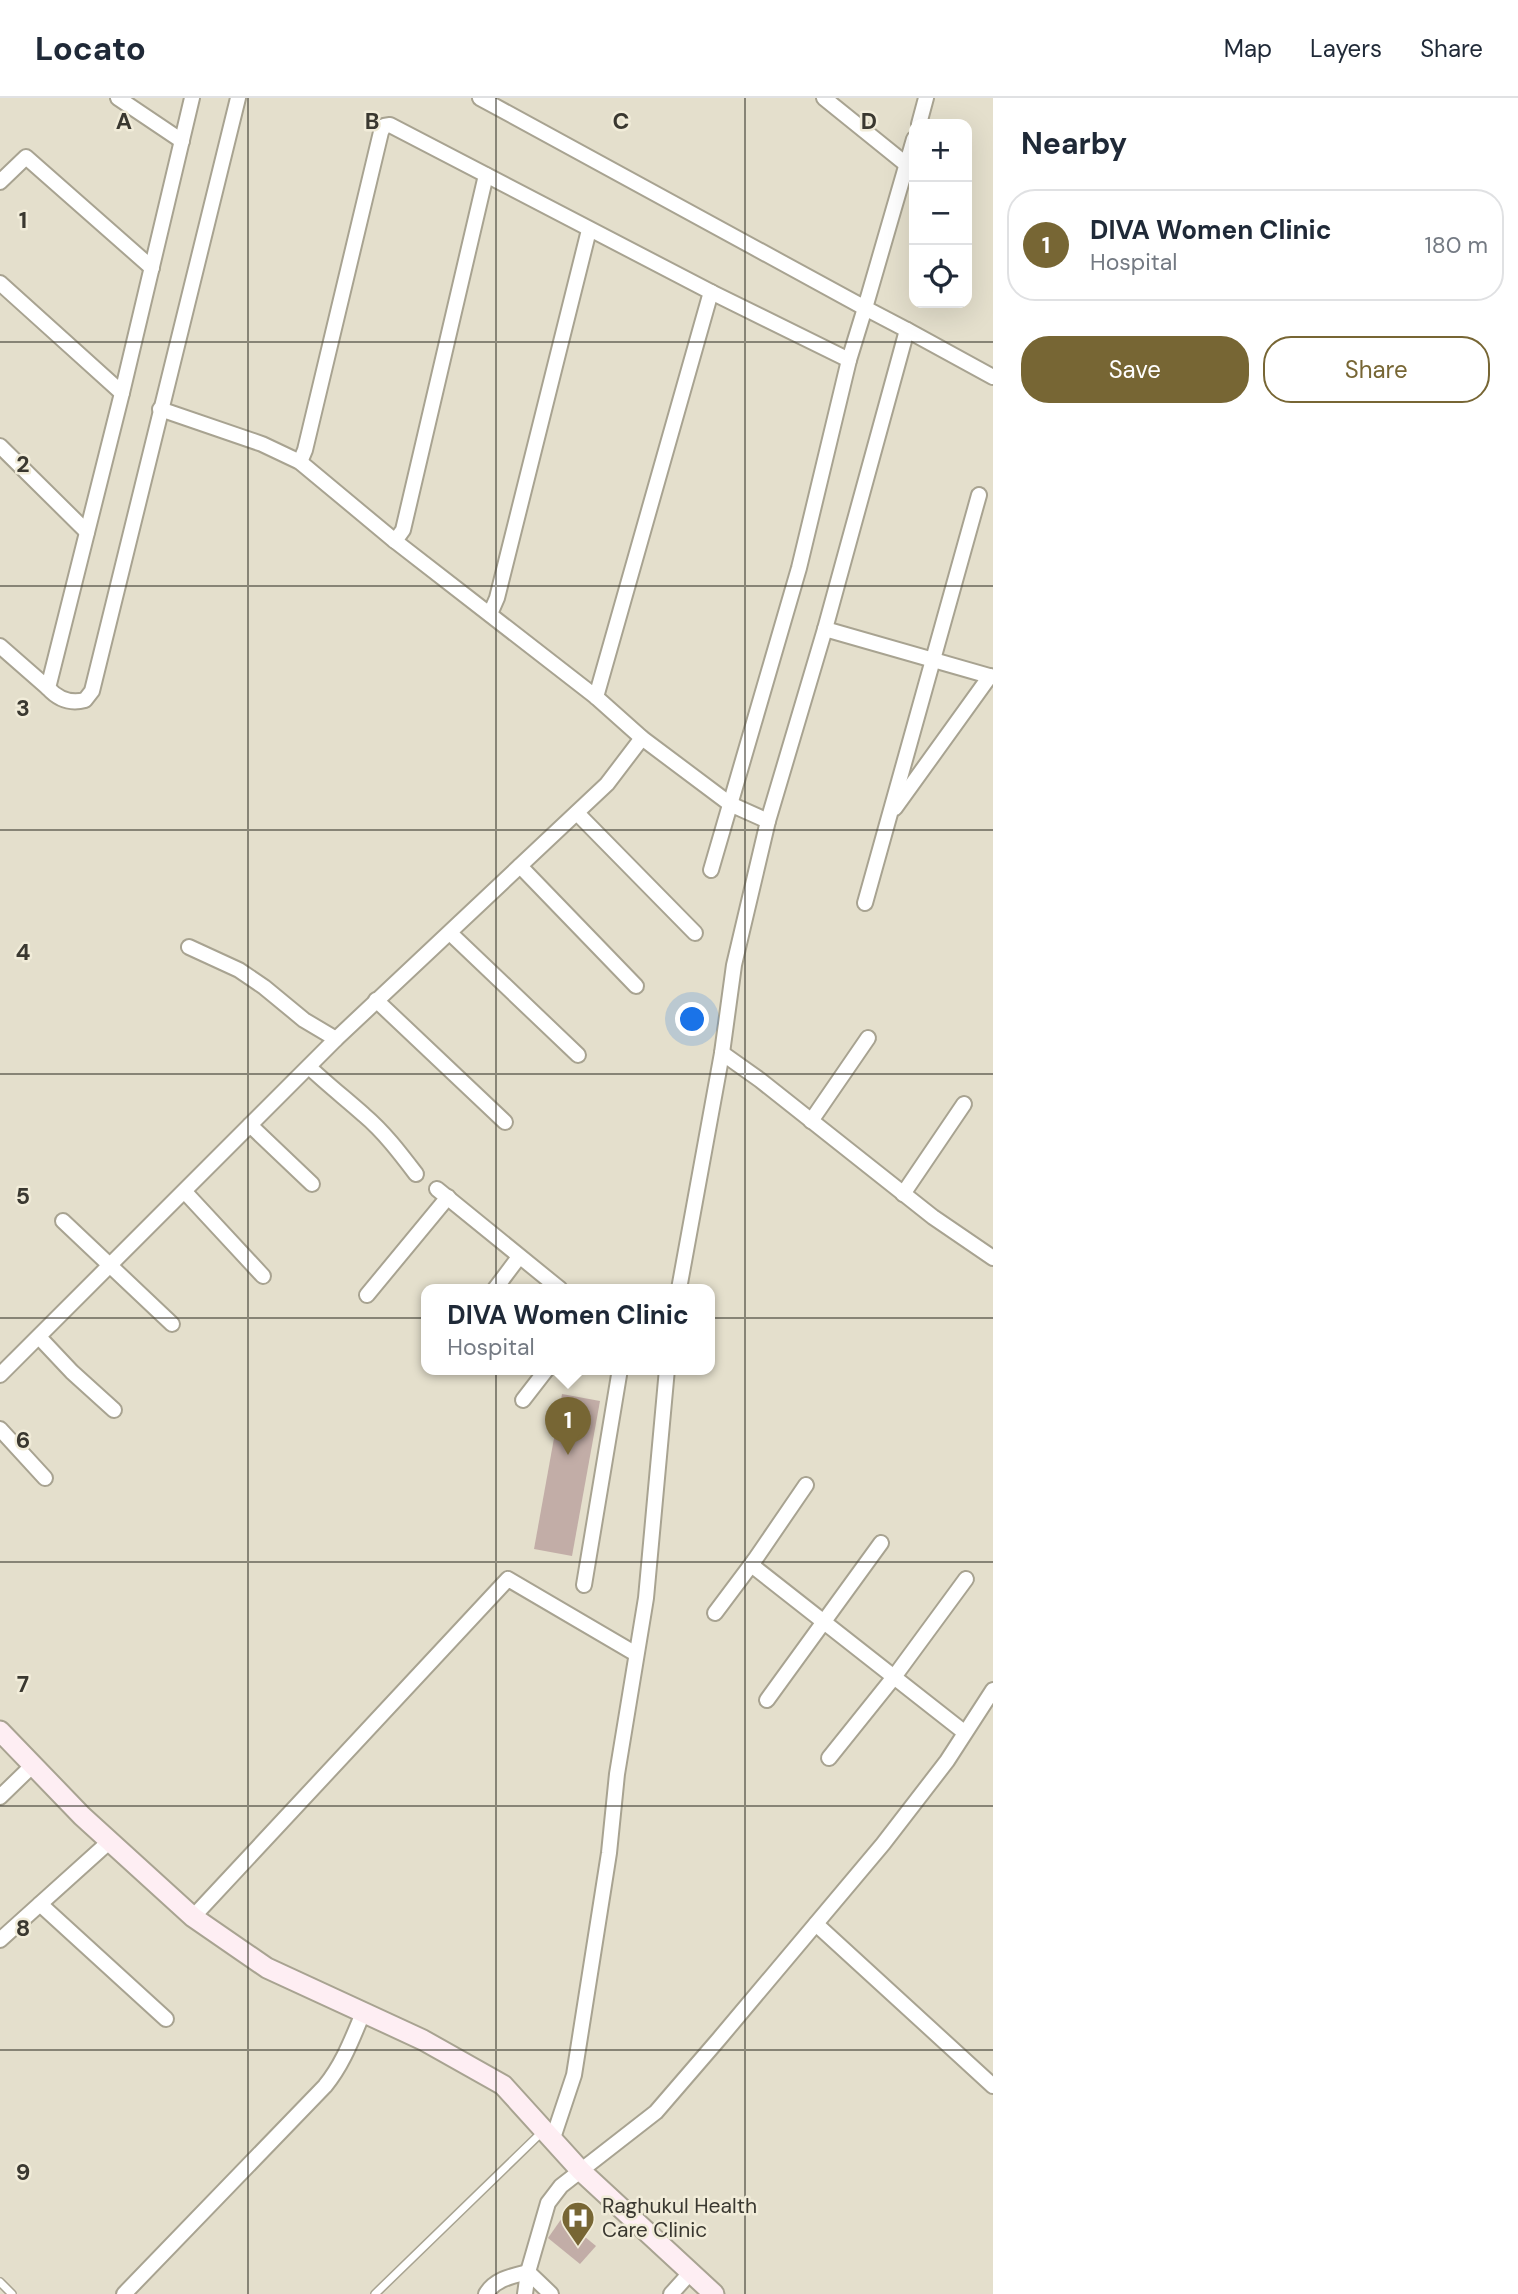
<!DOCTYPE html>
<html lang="en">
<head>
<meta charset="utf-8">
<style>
	:root { --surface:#fff; --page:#f2f2f3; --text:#1f2937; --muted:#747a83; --line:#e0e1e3; --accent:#776634 }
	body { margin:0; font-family:"DM Sans",sans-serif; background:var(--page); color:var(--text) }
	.controls { position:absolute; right:21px; top:21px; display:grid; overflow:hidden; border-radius:14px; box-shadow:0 7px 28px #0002 }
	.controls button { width:63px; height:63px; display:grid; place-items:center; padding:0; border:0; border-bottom:2px solid var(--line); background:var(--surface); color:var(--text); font:35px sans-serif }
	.you { position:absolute; left:693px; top:922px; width:24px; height:24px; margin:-18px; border:5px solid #fff; border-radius:50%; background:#1a73e8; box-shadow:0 0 0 10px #1a73e833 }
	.badge { display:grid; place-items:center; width:46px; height:46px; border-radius:50%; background:var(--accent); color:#fff; font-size:23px; font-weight:700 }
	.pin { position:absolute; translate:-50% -58px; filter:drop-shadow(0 2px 4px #0008) }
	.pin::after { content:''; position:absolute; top:37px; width:24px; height:21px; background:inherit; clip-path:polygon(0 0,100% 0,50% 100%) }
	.popup { position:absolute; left:421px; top:1186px; width:294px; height:91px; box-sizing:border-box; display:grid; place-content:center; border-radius:14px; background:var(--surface); filter:drop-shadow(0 2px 5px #0005); font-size:23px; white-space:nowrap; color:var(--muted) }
	.popup b { font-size:26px; color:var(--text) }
	.popup::after { content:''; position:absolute; left:50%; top:100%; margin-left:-14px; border:14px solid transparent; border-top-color:var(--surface) }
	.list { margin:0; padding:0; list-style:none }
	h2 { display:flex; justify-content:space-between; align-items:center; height:91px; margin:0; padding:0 28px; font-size:30px }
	h2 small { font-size:23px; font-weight:400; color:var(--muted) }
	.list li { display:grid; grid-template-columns:46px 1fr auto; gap:21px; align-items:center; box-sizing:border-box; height:112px; margin:0 14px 14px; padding:0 14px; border:2px solid var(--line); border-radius:28px }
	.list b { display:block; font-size:26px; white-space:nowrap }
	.list p { margin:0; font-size:23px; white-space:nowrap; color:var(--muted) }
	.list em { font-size:23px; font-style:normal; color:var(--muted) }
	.actions { display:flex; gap:14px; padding:21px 28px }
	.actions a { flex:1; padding:16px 0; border:2px solid var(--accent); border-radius:28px; text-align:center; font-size:24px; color:var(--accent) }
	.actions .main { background:var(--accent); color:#fff }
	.icon { flex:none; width:38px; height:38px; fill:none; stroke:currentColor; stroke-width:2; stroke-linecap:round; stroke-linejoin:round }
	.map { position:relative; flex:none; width:993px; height:2196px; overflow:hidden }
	header { display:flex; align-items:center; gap:42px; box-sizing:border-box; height:98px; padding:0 35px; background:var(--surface); border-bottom:2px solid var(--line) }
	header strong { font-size:33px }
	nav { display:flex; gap:38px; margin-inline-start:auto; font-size:24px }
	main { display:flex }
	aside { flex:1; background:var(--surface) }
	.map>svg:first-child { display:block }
	.building { fill:#c2ada7 }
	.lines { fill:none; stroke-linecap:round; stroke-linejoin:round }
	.lane-casing { stroke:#a8a391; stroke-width:10 }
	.street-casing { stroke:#a8a391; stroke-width:18 }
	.secondary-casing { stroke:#a8a391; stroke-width:23 }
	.lane { stroke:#fff; stroke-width:7 }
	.street { stroke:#fff; stroke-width:14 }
	.secondary { stroke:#feeef3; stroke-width:19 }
	.grid { fill:none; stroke:#3a3830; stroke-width:2; stroke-opacity:0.55 }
	.labels { text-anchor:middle; stroke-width:5; stroke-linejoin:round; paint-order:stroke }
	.poi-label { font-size:21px; fill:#3a3830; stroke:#f1ecd9; text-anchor:start }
	.grid-label { font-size:23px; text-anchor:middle; font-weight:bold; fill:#3a3830; stroke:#f1ecd9; stroke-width:5; stroke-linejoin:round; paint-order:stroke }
</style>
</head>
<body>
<header>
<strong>Locato</strong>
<nav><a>Map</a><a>Layers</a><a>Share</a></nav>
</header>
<main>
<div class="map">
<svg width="993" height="2196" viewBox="0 0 993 2196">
	<rect width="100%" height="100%" fill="#e4dfcc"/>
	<g class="building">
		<path d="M 562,1296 L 600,1303 L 572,1458 L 534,1451 Z"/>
		<path d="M 562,2120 L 596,2148 L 580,2166 L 548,2140 Z"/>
	</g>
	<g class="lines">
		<defs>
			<g id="lane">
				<path d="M 0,2184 L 12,2196"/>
				<path d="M 375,2196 L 542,2034"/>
			</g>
			<g id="street">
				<path d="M 118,0 L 182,43"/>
				<path d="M 192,0 L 122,295 L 48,590 C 58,601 70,606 85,602 L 92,593 L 238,0"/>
				<path d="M 480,0 L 865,210 L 914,41"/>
				<path d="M 824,0 L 907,67"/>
				<path d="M 919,26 L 926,0"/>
				<path d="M 0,84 L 26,59 L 152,170"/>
				<path d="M 0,185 L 122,295"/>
				<path d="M 711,194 L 849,262"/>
				<path d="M 160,311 L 262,346 L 300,364 L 395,443 L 596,599 L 642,640 L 730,706 L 768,723"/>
				<path d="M 0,348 L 87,434"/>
				<path d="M 300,364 L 305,352 L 381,34 L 384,28 L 390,27 L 711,194 L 596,599"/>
				<path d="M 395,443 L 403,432 L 486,77"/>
				<path d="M 490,516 L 497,500 L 589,132"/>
				<path d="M 825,531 L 993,579"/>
				<path d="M 0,548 L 48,590"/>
				<path d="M 895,710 L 990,578"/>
				<path d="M 577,715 L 695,835"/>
				<path d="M 520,768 L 636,888"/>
				<path d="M 711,772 L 799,470 L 849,262 L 865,210 L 907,232"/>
				<path d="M 865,805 L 979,397"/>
				<path d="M 450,835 L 578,957"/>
				<path d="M 189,849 L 239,872 L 264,889 L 304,922 L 336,941"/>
				<path d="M 376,902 L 505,1024"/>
				<path d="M 722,955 L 760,982 L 933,1119 L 993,1160"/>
				<path d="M 309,969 C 327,986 346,1001 364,1017 C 384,1034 400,1055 416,1076"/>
				<path d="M 811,1023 L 868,940"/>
				<path d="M 250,1027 L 312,1086"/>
				<path d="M 437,1091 L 560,1191"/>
				<path d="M 185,1094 L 263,1178"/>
				<path d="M 903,1096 L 964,1006"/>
				<path d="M 63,1123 L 172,1226"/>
				<path d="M 495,1191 L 519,1159"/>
				<path d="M 679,1191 L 722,955 L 734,867 L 768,723 L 825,531 L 907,232 L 993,279"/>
				<path d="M 367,1197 L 448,1099"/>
				<path d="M 39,1239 L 72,1274 L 114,1312"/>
				<path d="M 0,1277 L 336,941 L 607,686 L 642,640"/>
				<path d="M 523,1302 L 547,1271"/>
				<path d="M 0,1331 L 45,1380"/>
				<path d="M 806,1387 L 754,1463 L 754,1469 L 964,1634"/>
				<path d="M 584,1487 L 620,1271"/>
				<path d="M 715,1515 L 754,1463"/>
				<path d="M 767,1602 L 881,1445"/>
				<path d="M 829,1660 L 894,1579 L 966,1481"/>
				<path d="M 0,1699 L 33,1667"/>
				<path d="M 40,1806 L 166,1921"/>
				<path d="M 193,1819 L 508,1481 L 636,1556"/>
				<path d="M 816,1826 L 993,1988"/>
				<path d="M 0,1842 L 110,1743"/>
				<path d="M 553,2040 L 574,1977 L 609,1755 L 617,1676 L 646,1500 L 667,1271"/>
				<path d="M 528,2174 L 551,2196"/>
				<path d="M 124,2196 L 325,1988 C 343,1966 352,1941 363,1915"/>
				<path d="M 486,2196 C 495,2181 512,2178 528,2174"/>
				<path d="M 525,2196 L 528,2174 L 548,2105 L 561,2088 L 656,2014 L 719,1941 L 883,1746 L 947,1663 L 993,1592"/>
				<path d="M 671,2196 L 690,2175"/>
			</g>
			<path id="secondary" d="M 0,1633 L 82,1718 L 193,1819 L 267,1870 L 423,1942 L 503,1987 L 581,2073 L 714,2196"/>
		</defs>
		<use href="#lane" class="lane-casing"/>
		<use href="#street" class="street-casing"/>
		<use href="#secondary" class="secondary-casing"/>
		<use href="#lane" class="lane"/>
		<use href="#street" class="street"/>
		<use href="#secondary" class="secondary"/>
	</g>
	<path class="grid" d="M 248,0 L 248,2196M 496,0 L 496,2196M 745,0 L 745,2196M 0,244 L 993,244M 0,488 L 993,488M 0,732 L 993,732M 0,976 L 993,976M 0,1220 L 993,1220M 0,1464 L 993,1464M 0,1708 L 993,1708M 0,1952 L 993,1952"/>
	<defs>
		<symbol id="hospital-pin" viewBox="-11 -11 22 30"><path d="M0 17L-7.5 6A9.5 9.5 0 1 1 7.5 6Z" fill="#776634" stroke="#f1ecd9"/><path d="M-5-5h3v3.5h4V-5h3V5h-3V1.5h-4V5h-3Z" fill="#fff"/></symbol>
	</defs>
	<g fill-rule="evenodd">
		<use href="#hospital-pin" x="559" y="2101" width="38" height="52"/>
	</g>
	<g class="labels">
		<g class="poi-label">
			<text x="602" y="2115">Raghukul Health<tspan x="602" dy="24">Care Clinic</tspan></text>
		</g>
	</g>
	<g class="grid-label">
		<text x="124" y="31">A</text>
		<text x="372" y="31">B</text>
		<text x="621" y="31">C</text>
		<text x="869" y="31">D</text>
		<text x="23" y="130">1</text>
		<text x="23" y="374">2</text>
		<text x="23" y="618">3</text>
		<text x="23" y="862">4</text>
		<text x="23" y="1106">5</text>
		<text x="23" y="1350">6</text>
		<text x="23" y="1594">7</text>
		<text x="23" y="1838">8</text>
		<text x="23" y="2082">9</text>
	</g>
</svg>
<div class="controls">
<button>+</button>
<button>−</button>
<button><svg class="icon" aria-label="locate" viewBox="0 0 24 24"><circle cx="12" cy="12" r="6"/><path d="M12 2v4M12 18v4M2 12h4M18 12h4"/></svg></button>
</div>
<div class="you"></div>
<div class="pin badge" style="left:568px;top:1357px">1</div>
<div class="popup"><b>DIVA Women Clinic</b>Hospital</div>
</div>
<aside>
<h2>Nearby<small></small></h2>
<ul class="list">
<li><span class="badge">1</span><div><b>DIVA Women Clinic</b><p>Hospital</p></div><em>180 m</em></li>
</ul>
<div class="actions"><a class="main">Save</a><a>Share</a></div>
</aside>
</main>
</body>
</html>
